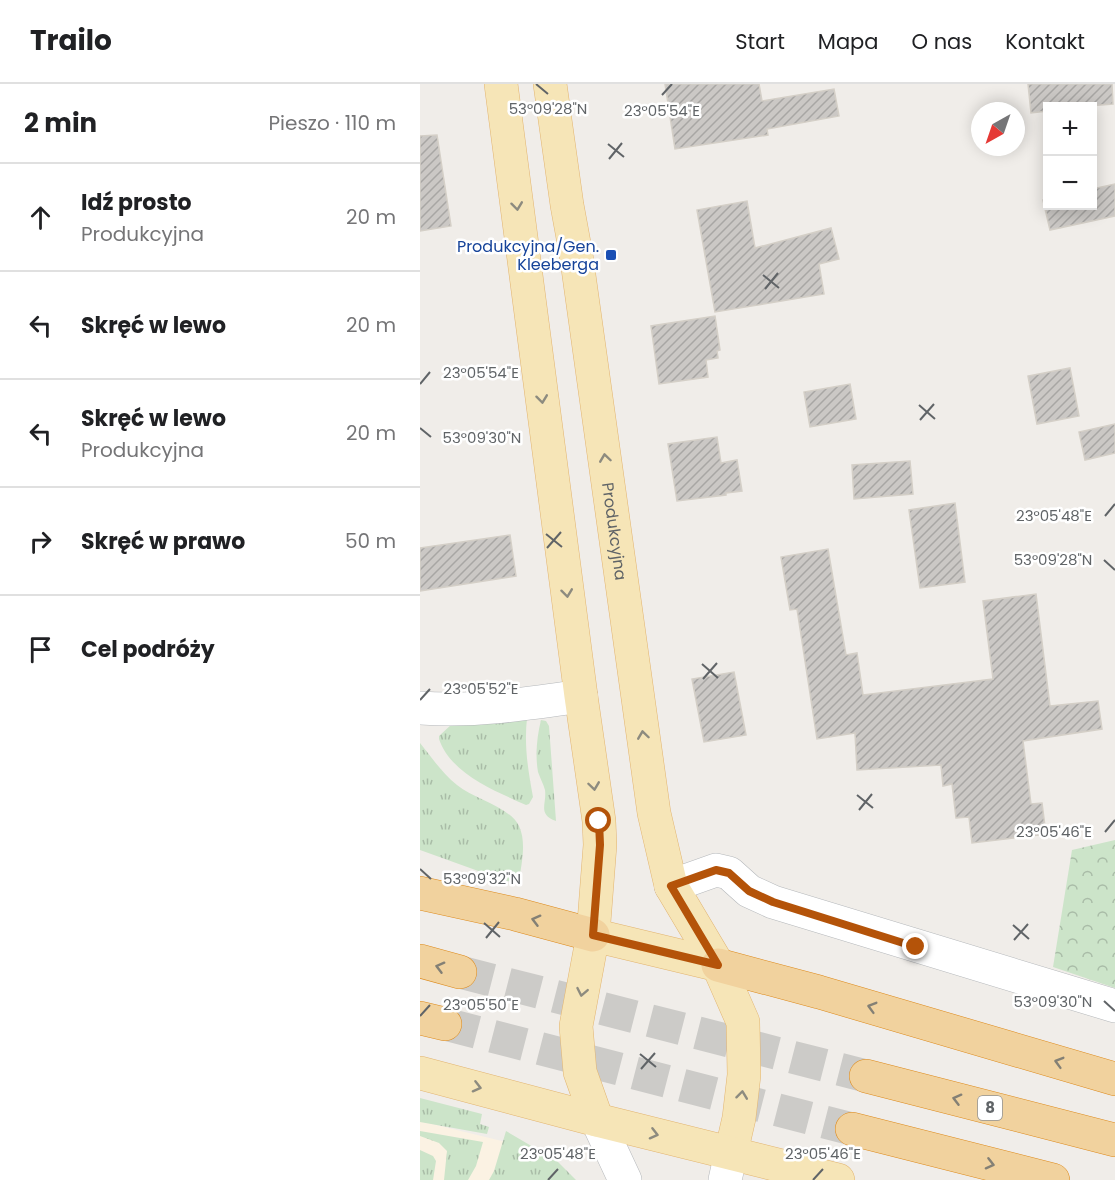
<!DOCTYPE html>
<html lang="pl">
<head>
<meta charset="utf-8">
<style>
	:root { --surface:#fff; --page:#f6f6f6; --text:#202124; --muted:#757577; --line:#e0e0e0 }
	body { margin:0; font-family:Poppins,sans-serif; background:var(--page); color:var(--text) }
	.controls { position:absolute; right:18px; top:18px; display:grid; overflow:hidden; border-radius:0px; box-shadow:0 3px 15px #0003 }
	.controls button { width:54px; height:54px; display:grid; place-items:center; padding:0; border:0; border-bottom:2px solid var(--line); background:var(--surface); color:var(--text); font:30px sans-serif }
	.compass { position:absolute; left:551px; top:18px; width:54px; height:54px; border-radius:50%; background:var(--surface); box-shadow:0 3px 15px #0003; rotate:220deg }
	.stop { position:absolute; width:18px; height:18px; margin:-14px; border:4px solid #b45309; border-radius:50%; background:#fff }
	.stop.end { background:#b45309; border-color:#fff; box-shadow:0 2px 6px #0008 }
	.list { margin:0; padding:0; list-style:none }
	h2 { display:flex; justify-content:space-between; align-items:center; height:78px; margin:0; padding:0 24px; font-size:26px }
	h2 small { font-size:20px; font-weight:400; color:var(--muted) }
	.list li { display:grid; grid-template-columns:39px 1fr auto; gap:18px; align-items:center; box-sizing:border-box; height:108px; padding:0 24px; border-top:2px solid var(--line) }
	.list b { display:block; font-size:22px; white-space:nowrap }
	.list p { margin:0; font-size:20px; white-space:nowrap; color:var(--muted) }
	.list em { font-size:20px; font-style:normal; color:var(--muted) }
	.icon { flex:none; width:33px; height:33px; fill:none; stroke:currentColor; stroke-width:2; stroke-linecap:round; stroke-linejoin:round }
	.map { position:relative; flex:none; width:695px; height:1096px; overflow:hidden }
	header { display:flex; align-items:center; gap:36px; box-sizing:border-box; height:84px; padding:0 30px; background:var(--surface); border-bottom:2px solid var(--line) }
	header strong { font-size:28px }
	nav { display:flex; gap:33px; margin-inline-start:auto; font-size:21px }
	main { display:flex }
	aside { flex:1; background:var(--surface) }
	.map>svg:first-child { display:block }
	.commercial { fill:#fbf2e3 }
	.grass { fill:url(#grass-tufts) }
	.park { fill:url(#park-crowns) }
	.building { fill:url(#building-hatch); stroke:#d4cfc7; stroke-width:1.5 }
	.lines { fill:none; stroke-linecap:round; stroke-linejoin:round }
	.highway-tunnel { stroke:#cccbc8; stroke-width:33; stroke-dasharray:33 16; stroke-linecap:butt }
	.minor-casing { stroke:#b5b8bb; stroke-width:34 }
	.major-casing { stroke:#e2b470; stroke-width:34 }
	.highway-casing { stroke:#dd8a1c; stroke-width:34 }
	.minor { stroke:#fff; stroke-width:33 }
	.major { stroke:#f6e5b7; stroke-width:33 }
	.highway { stroke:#f1d29e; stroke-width:33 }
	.oneway { stroke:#8d8b7f }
	.oneway2 { stroke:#848075 }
	.route { stroke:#b45309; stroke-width:8 }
	.ticks { fill:none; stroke:#606467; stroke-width:2 }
	.transit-dot { fill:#1a4fb4; stroke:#fff; stroke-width:2 }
	.labels { text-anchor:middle; stroke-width:5; stroke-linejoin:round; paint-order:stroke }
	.shield { fill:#fff; stroke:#909295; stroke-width:1.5 }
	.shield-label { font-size:15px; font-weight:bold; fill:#606467 }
	.transit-label { font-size:16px; fill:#164399; stroke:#fff; text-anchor:end }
	.street-label { font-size:16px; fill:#606467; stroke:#fff }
	.ticks-label { font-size:15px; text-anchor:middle; fill:#606467; stroke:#fff; stroke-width:5; stroke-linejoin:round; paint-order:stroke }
</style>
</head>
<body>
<header>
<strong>Trailo</strong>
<nav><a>Start</a><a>Mapa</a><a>O nas</a><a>Kontakt</a></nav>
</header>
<main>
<aside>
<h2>2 min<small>Pieszo · 110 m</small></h2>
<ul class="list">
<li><svg class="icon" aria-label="ahead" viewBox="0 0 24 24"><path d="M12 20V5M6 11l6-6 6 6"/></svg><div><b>Idź prosto</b><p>Produkcyjna</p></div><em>20 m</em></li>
<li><svg class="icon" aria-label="left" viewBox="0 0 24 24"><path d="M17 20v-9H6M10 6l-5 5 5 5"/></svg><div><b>Skręć w lewo</b></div><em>20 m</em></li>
<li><svg class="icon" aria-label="left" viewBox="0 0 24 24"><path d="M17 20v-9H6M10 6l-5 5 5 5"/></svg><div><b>Skręć w lewo</b><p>Produkcyjna</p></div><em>20 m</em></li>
<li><svg class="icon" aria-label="right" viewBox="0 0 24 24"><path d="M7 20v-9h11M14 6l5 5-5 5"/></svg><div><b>Skręć w prawo</b></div><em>50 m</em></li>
<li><svg class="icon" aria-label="arrive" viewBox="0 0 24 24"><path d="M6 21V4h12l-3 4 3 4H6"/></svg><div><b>Cel podróży</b></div></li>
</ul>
</aside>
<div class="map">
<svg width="695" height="1096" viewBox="0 0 695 1096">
	<defs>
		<pattern id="grass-tufts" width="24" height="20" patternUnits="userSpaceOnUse" patternTransform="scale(1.5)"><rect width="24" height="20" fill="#cce4c9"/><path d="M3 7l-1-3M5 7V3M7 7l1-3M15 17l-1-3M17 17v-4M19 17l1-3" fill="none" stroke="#a9bca7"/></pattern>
		<pattern id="park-crowns" width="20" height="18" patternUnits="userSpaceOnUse" patternTransform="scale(1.5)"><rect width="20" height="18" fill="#cce4c9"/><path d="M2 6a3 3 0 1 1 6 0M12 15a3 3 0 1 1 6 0" fill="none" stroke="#a9bca7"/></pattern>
		<pattern id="building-hatch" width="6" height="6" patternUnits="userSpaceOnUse" patternTransform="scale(1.5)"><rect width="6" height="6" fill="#cbc8c5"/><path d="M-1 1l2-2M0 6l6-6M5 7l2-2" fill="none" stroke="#a8a6a4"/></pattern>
	</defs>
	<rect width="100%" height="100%" fill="#f0ede9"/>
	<path class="commercial" d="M 0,1037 L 98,1061 L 144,1096 L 0,1096 Z"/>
	<g class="grass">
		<path d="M 107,634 C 104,662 108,686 113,713 L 109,720 L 106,721 C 75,707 31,690 19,655 L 19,652 L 32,640 Z"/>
		<path d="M 121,636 L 126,637 L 129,642 L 136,737 C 117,730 127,720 125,706 C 123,699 120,694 118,688 C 115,671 117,652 121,636 Z"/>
		<path d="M 0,659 C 12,674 22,689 37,701 C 54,715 90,723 99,742 C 107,759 101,781 99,798 L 86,797 L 0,766 Z"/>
		<path d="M 0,1014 L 62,1030 L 60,1040 L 69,1043 L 67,1050 L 0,1038 Z"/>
		<path d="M 0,1047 L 63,1058 L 56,1082 L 48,1096 L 24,1096 L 27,1067 L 19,1059 L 0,1052 Z"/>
		<path d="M 86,1047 L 137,1077 L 156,1096 L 69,1096 L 74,1087 Z"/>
		<path d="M 0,1066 L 13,1072 L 16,1077 L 13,1096 L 0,1096 Z"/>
	</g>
	<path class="park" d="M 695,756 L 695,904 L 633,883 L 652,766 Z"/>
	<g class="building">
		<path d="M 245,0 L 339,0 L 342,17 L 414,5 L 419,32 L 347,45 L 348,51 L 255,65 Z"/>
		<path d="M 608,0 L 692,0 L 693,20 L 668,22 L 627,22 L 627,27 L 611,29 Z"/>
		<path d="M 17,51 L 31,142 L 0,147 L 0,52 Z"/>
		<path d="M 695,100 L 695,132 L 630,146 L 623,116 L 627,115 L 627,122 L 672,122 L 672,105 Z"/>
		<path d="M 327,117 L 335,164 L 411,144 L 419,175 L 399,180 L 404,210 L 295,228 L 277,126 Z"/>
		<path d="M 295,232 L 300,266 L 297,267 L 298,274 L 286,276 L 288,293 L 239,300 L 231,242 Z"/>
		<path d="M 650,284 L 659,332 L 617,340 L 608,292 Z"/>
		<path d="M 430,300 L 436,335 L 390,343 L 384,308 Z"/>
		<path d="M 695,340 L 695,369 L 665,376 L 659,348 Z"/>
		<path d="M 297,353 L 301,379 L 317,376 L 322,407 L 306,409 L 306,411 L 257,417 L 248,360 Z"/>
		<path d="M 490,377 L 493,410 L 434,415 L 432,381 Z"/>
		<path d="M 535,419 L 545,498 L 500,504 L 489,426 Z"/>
		<path d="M 90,451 L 96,492 L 0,507 L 0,464 Z"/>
		<path d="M 408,465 L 426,571 L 437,569 L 443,611 L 573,595 L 563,517 L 616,510 L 630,622 L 678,617 L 682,645 L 603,657 L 611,720 L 622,719 L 626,750 L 552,759 L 549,733 L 536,734 L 532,700 L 523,702 L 521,681 L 437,686 L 435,649 L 397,655 L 377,525 L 370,526 L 361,473 Z"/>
		<path d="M 314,588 L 326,651 L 284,658 L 272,595 Z"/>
	</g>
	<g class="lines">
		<g class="highway-tunnel">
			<path d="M 40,888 L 446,992"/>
			<path d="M 25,940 L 432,1045"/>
		</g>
		<defs>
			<g id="minor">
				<path d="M 0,624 C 54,628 107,620 161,612"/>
				<path d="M 251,802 L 296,786 L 309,789 L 329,807 L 353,818 L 695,922"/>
				<path d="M 177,1036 L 205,1096"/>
				<path d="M 305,1096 L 311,1069"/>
			</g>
			<g id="major">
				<path d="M 81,0 L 161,612 L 179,737 L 180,761 L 173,851 L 156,942 L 160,988 L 177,1036"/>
				<path id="s1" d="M 130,0 L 147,121 L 156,170 L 234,729 L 251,802 L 298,881 L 323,938 L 324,991 L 319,1034 L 311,1069"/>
				<path d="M 173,851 L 298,881"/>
				<path d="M 0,989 L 177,1036 L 418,1096"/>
			</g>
			<g id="highway">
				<path d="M 0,809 L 95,830 L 173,851"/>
				<path d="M 0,877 L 40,888"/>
				<path d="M 298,881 L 399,908 L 695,995"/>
				<path d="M 0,934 L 25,940"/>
				<path d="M 446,992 L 695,1056"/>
				<path d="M 432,1045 L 633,1096"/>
			</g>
		</defs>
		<use href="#minor" class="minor-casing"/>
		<use href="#major" class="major-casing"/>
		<use href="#highway" class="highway-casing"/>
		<use href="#minor" class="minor"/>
		<use href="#major" class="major"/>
		<use href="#highway" class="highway"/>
	</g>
	<defs><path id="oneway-chevron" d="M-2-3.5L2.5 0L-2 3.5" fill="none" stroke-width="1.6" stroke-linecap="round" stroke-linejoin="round" transform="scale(1.5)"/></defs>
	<g class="oneway">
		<use href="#oneway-chevron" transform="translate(97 122) rotate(83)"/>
		<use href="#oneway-chevron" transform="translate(122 315) rotate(83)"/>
		<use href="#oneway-chevron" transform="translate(185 374) rotate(-98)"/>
		<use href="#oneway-chevron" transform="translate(147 509) rotate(83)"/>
		<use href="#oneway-chevron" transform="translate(223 651) rotate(-98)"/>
		<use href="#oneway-chevron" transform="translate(174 702) rotate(82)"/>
		<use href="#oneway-chevron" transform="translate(162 908) rotate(101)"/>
		<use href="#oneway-chevron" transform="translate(57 1003) rotate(14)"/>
		<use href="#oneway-chevron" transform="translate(322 1011) rotate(-83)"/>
		<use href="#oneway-chevron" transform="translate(234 1050) rotate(14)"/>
	</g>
	<g class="oneway2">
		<use href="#oneway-chevron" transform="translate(116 836) rotate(-165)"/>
		<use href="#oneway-chevron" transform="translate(20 883) rotate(-165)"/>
		<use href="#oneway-chevron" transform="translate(452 923) rotate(-164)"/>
		<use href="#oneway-chevron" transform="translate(639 978) rotate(-164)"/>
		<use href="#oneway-chevron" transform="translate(537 1015) rotate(-165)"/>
		<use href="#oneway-chevron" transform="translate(570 1080) rotate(14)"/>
	</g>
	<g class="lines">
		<path class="route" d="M 179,737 L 180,761 L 173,851 L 298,881 L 251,802 L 296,786 L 309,789 L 329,807 L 353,818 L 496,863"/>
	</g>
	<path class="ticks" d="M 116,0 L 128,10M 242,11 L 252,0M 188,60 L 204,73M 189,75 L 202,59M 343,191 L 359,204M 345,205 L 358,189M 0,300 L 10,288M 499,321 L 515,335M 500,336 L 514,320M 0,344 L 11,353M 685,432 L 695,420M 126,450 L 142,463M 127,464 L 141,448M 684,476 L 695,486M 282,580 L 298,594M 283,595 L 297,579M 0,616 L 10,605M 437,711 L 453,724M 439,726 L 452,710M 685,748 L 695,736M 0,785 L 11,795M 64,839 L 80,853M 593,841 L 609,855M 66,854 L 79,838M 594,856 L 608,840M 684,917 L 695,927M 0,932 L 10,921M 220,970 L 236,983M 221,985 L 235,969M 128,1096 L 138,1085M 393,1096 L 403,1085"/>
	<rect class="transit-dot" x="185" y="165" width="12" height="12" rx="3"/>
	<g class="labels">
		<rect class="shield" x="558" y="1012" width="24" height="24" rx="4.5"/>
		<g class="shield-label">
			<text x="570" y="1029">8</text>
		</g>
		<g class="transit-label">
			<text x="179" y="168">Produkcyjna/Gen.<tspan x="179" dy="18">Kleeberga</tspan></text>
		</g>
		<g class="street-label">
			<text dy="6" stroke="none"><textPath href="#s1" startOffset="452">Produkcyjna</textPath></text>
		</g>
	</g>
	<g class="ticks-label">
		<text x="128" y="30">53°09'28"N</text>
		<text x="242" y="32">23°05'54"E</text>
		<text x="61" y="294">23°05'54"E</text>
		<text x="62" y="359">53°09'30"N</text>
		<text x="634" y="437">23°05'48"E</text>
		<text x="633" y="481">53°09'28"N</text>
		<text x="61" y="610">23°05'52"E</text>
		<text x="634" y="753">23°05'46"E</text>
		<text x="62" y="800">53°09'32"N</text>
		<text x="633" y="923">53°09'30"N</text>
		<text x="61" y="926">23°05'50"E</text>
		<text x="138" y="1075">23°05'48"E</text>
		<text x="403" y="1075">23°05'46"E</text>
	</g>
</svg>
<div class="controls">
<button>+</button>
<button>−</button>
</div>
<svg class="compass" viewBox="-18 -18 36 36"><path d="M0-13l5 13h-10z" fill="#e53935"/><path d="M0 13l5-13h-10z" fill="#757577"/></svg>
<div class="stop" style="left:179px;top:737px"></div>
<div class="stop end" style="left:496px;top:863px"></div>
</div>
</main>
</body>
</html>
